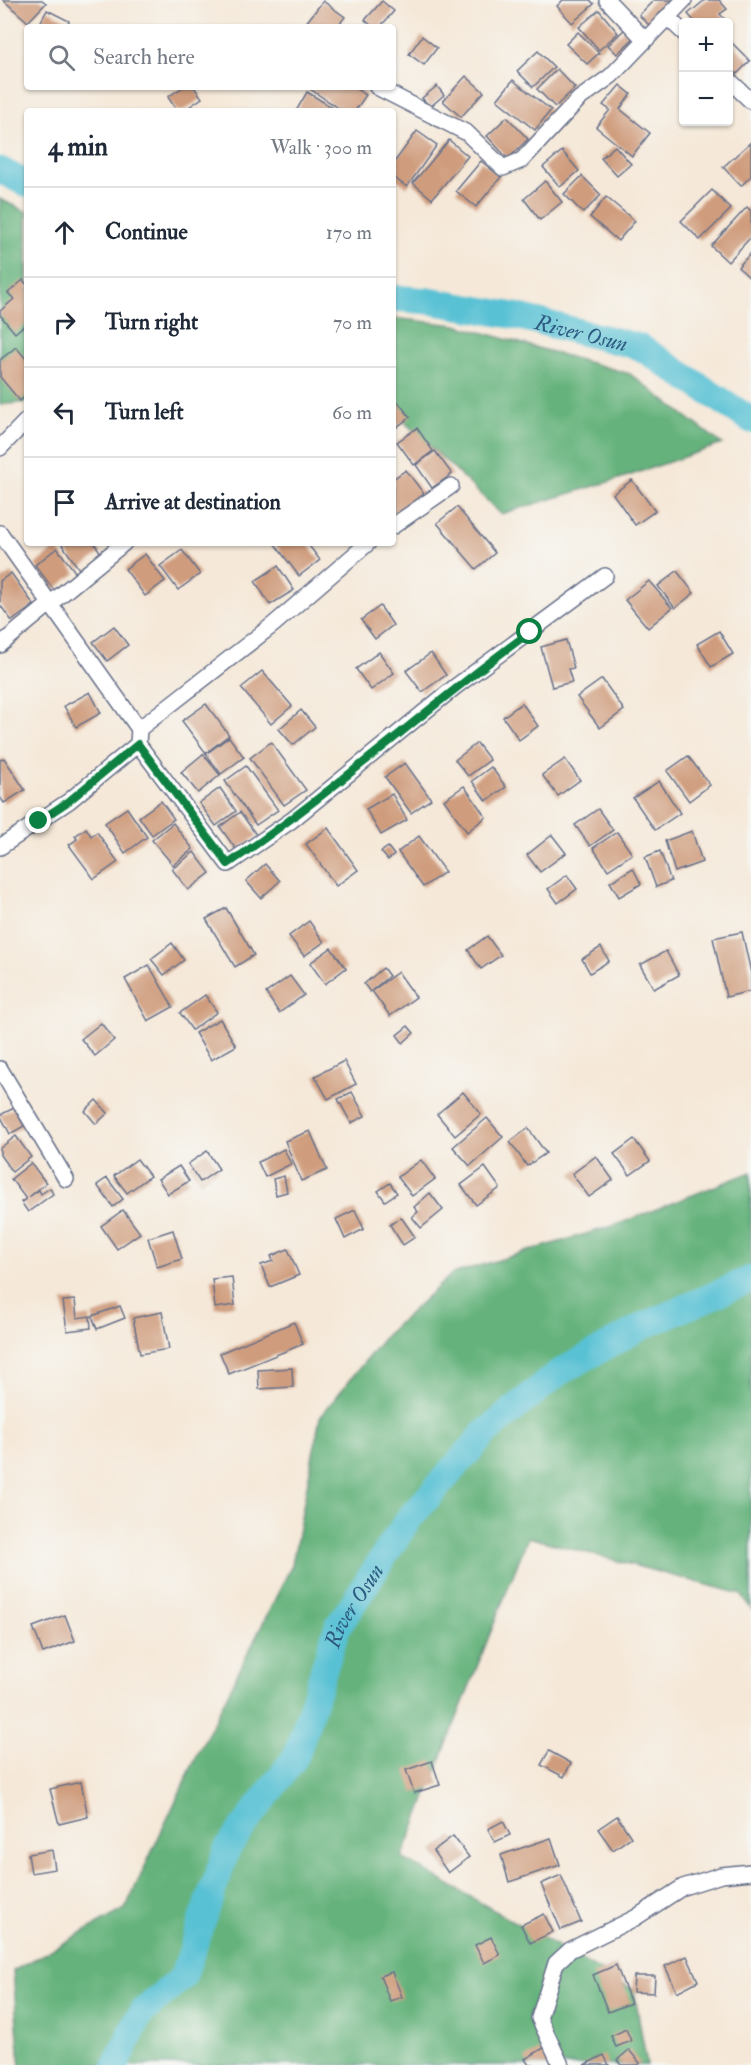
<!DOCTYPE html>
<html lang="en">
<head>
<meta charset="utf-8">
<style>
	:root { --surface:#fff; --page:#f6f6f7; --text:#1f2937; --muted:#747a83; --line:#e0e1e3 }
	body { margin:0; font-family:"IM FELL Double Pica",serif; background:var(--page); color:var(--text) }
	.controls { position:absolute; right:18px; top:18px; display:grid; overflow:hidden; border-radius:6px; box-shadow:0 2px 4px #0004 }
	.controls button { width:54px; height:54px; display:grid; place-items:center; padding:0; border:0; border-bottom:2px solid var(--line); background:var(--surface); color:var(--text); font:30px sans-serif }
	.stop { position:absolute; width:18px; height:18px; margin:-14px; border:4px solid #0b8043; border-radius:50%; background:#fff }
	.stop.end { background:#0b8043; border-color:#fff; box-shadow:0 2px 6px #0008 }
	.list { margin:0; padding:0; list-style:none }
	h2 { display:flex; justify-content:space-between; align-items:center; height:78px; margin:0; padding:0 24px; font-size:26px }
	h2 small { font-size:20px; font-weight:400; color:var(--muted) }
	.list li { display:grid; grid-template-columns:39px 1fr auto; gap:18px; align-items:center; box-sizing:border-box; height:90px; padding:0 24px; border-top:2px solid var(--line) }
	.list b { display:block; font-size:22px; white-space:nowrap }
	.list em { font-size:20px; font-style:normal; color:var(--muted) }
	.icon { flex:none; width:33px; height:33px; fill:none; stroke:currentColor; stroke-width:2; stroke-linecap:round; stroke-linejoin:round }
	.map { position:relative; flex:none; width:751px; height:2065px; overflow:hidden }
	.search { position:absolute; background:var(--surface); box-shadow:0 2px 4px #0004; left:24px; top:24px; width:372px; height:66px; display:flex; align-items:center; gap:15px; box-sizing:border-box; padding:0 21px; border-radius:6px; color:var(--muted); font-size:22px }
	.panel { position:absolute; background:var(--surface); box-shadow:0 2px 4px #0004; left:24px; top:108px; width:372px; height:438px; border-radius:6px }
	.map>svg:first-child { display:block }
	.forest { fill:#65b27b; stroke:#40706c; stroke-width:1.5 }
	.lines { fill:none; stroke-linecap:round; stroke-linejoin:round }
	.river { stroke:#58c1d4; stroke-width:27 }
	.building { fill:#cf9c7d }
	.minor-casing { stroke:#677089; stroke-width:18 }
	.minor { stroke:#fff; stroke-width:15 }
	.route { stroke:#0b8043; stroke-width:8 }
	.labels { text-anchor:middle; stroke-width:4.5; stroke-linejoin:round; paint-order:stroke }
	.water-label { font-size:22px; font-style:italic; fill:#2d5b81; stroke:#f6f6f2 }
</style>
</head>
<body>
<div class="map">
<svg width="751" height="2065" viewBox="0 0 751 2065">
	<rect width="100%" height="100%" fill="#f6f6f2"/>
	<filter id="ink" filterUnits="userSpaceOnUse"><feTurbulence type="fractalNoise" baseFrequency=".0167" numOctaves="2"/><feDisplacementMap in="SourceGraphic" scale="12" xChannelSelector="R" yChannelSelector="G"/><feConvolveMatrix kernelMatrix="1 2 1 2 8 2 1 2 1" color-interpolation-filters="sRGB"/></filter>
	<filter id="wash" filterUnits="userSpaceOnUse"><feTurbulence type="fractalNoise" baseFrequency=".008" numOctaves="4" result="noise"/><feDisplacementMap in="SourceGraphic" scale="24" xChannelSelector="R" yChannelSelector="G"/><feGaussianBlur stdDeviation="1.35" result="paint"/><feColorMatrix in="noise" values="0 0 0 0 0 0 0 0 0 0 0 0 0 0 0 0 0 1.4 0 .05"/><feComposite in="paint" operator="in"/></filter>
	<g filter="url(#wash)">
		<rect width="100%" height="100%" fill="#f5e8d8"/>
		<g class="forest">
			<path d="M 0,199 L 27,212 L 27,402 L 0,405 Z"/>
			<path d="M 393,318 L 456,325 L 630,374 L 722,444 L 625,477 L 501,514 L 393,411 Z"/>
			<path d="M 751,1172 L 751,1609 L 741,1594 L 528,1537 L 402,1858 L 634,1990 L 647,2065 L 20,2065 L 13,1971 L 125,1909 L 200,1749 L 292,1565 L 320,1417 L 386,1335 L 452,1274 L 616,1225 Z"/>
		</g>
		<g class="lines">
			<g class="river">
				<path d="M 0,170 L 27,184"/>
				<path id="s1" d="M 393,298 L 429,301 L 516,316 L 640,347 L 751,420"/>
				<path id="s2" d="M 116,2065 L 141,2013 L 183,1977 L 227,1849 L 296,1756 L 337,1628 L 407,1521 L 484,1434 L 558,1373 L 643,1326 L 751,1279"/>
			</g>
		</g>
		<g id="blocks">
			<g class="building">
				<path d="M 3,0 L 42,0 L 46,3 L 28,22 Z"/>
				<path d="M 563,0 L 590,0 L 594,4 L 572,23 L 557,6 Z"/>
				<path d="M 654,0 L 673,0 L 649,25 L 639,15 Z"/>
				<path d="M 705,0 L 719,0 L 727,9 L 720,14 L 727,22 L 695,22 L 688,14 Z"/>
				<path d="M 323,1 L 345,17 L 337,27 L 311,27 L 306,23 Z"/>
				<path d="M 382,1 L 394,11 L 380,27 L 373,27 L 365,20 Z"/>
				<path d="M 47,10 L 69,21 L 66,27 L 38,27 Z"/>
				<path d="M 599,10 L 618,33 L 599,50 L 579,27 Z"/>
				<path d="M 625,29 L 634,38 L 617,54 L 608,45 Z"/>
				<path d="M 578,32 L 599,53 L 587,64 L 566,44 Z"/>
				<path d="M 422,36 L 437,48 L 424,65 L 409,54 Z"/>
				<path d="M 728,39 L 750,61 L 737,74 L 728,65 Z"/>
				<path d="M 538,51 L 554,67 L 533,87 L 517,71 Z"/>
				<path d="M 557,69 L 575,88 L 555,107 L 537,89 Z"/>
				<path d="M 466,76 L 484,92 L 461,117 L 443,101 Z"/>
				<path d="M 513,80 L 551,110 L 535,130 L 497,100 Z"/>
				<path d="M 620,85 L 631,94 L 620,109 L 650,133 L 632,156 L 596,127 L 610,110 L 603,105 Z"/>
				<path d="M 437,86 L 444,95 L 430,107 L 422,98 Z"/>
				<path d="M 183,87 L 194,87 L 202,98 L 183,111 L 177,111 L 168,97 Z"/>
				<path d="M 307,87 L 353,87 L 366,95 L 355,111 L 343,111 Z"/>
				<path d="M 307,92 L 338,111 L 296,111 Z"/>
				<path d="M 507,117 L 528,139 L 508,159 L 487,136 Z"/>
				<path d="M 417,131 L 437,145 L 407,187 L 393,177 L 393,164 Z"/>
				<path d="M 449,140 L 468,156 L 432,199 L 413,183 Z"/>
				<path d="M 751,142 L 751,176 L 741,186 L 723,167 Z"/>
				<path d="M 615,146 L 631,164 L 617,176 L 601,158 Z"/>
				<path d="M 562,151 L 579,171 L 560,187 L 543,167 Z"/>
				<path d="M 481,161 L 501,177 L 476,207 L 456,191 Z"/>
				<path d="M 582,176 L 601,195 L 583,213 L 564,194 Z"/>
				<path d="M 545,181 L 562,202 L 540,220 L 524,199 Z"/>
				<path d="M 712,190 L 731,209 L 700,240 L 681,221 Z"/>
				<path d="M 606,197 L 635,221 L 618,241 L 590,217 Z"/>
				<path d="M 747,207 L 751,211 L 751,237 L 728,262 L 711,246 Z"/>
				<path d="M 751,253 L 751,279 L 738,267 Z"/>
				<path d="M 23,280 L 27,285 L 27,323 L 15,333 L 0,315 L 0,311 L 14,299 L 8,293 Z"/>
				<path d="M 16,347 L 27,360 L 27,395 L 20,401 L 0,377 L 0,360 Z"/>
				<path d="M 395,398 L 410,417 L 393,430 L 393,400 Z"/>
				<path d="M 417,428 L 433,451 L 414,465 L 397,442 Z"/>
				<path d="M 435,451 L 452,474 L 432,488 L 416,465 Z"/>
				<path d="M 406,470 L 424,494 L 393,517 L 393,479 Z"/>
				<path d="M 632,480 L 655,511 L 635,525 L 613,494 Z"/>
				<path d="M 457,507 L 495,553 L 476,569 L 437,523 Z"/>
				<path d="M 61,543 L 94,543 L 101,553 L 79,569 Z"/>
				<path d="M 274,543 L 307,543 L 320,560 L 299,576 Z"/>
				<path d="M 57,548 L 76,573 L 54,590 L 35,565 Z"/>
				<path d="M 182,550 L 200,574 L 178,590 L 160,566 Z"/>
				<path d="M 145,554 L 165,581 L 145,596 L 125,569 Z"/>
				<path d="M 278,566 L 294,590 L 270,605 L 255,581 Z"/>
				<path d="M 677,571 L 694,593 L 675,608 L 658,586 Z"/>
				<path d="M 11,573 L 34,605 L 12,621 L 0,605 L 0,581 Z"/>
				<path d="M 649,581 L 672,608 L 648,628 L 625,600 Z"/>
				<path d="M 380,606 L 393,625 L 375,639 L 361,620 Z"/>
				<path d="M 114,626 L 128,645 L 107,661 L 93,642 Z"/>
				<path d="M 719,631 L 733,654 L 711,667 L 697,644 Z"/>
				<path d="M 566,640 L 574,668 L 568,669 L 572,682 L 552,687 L 541,647 Z"/>
				<path d="M 379,652 L 394,673 L 371,690 L 356,669 Z"/>
				<path d="M 431,653 L 446,675 L 422,692 L 406,671 Z"/>
				<path d="M 262,671 L 292,706 L 271,724 L 241,688 Z"/>
				<path d="M 602,679 L 624,710 L 600,728 L 577,697 Z"/>
				<path d="M 90,692 L 101,713 L 76,727 L 64,706 Z"/>
				<path d="M 522,703 L 538,726 L 519,740 L 503,717 Z"/>
				<path d="M 206,704 L 229,735 L 206,753 L 182,721 Z"/>
				<path d="M 301,710 L 315,727 L 293,745 L 279,729 Z"/>
				<path d="M 229,737 L 244,757 L 221,774 L 206,754 Z"/>
				<path d="M 271,742 L 306,790 L 284,805 L 250,758 Z"/>
				<path d="M 477,743 L 490,760 L 468,776 L 455,760 Z"/>
				<path d="M 203,754 L 220,775 L 198,793 L 181,772 Z"/>
				<path d="M 688,756 L 710,785 L 689,801 L 667,771 Z"/>
				<path d="M 4,758 L 25,790 L 4,803 L 0,797 L 0,760 Z"/>
				<path d="M 565,759 L 580,780 L 558,796 L 542,775 Z"/>
				<path d="M 405,763 L 431,799 L 411,813 L 385,777 Z"/>
				<path d="M 246,766 L 278,810 L 256,825 L 225,781 Z"/>
				<path d="M 491,767 L 506,787 L 486,801 L 472,781 Z"/>
				<path d="M 659,781 L 680,813 L 655,830 L 633,798 Z"/>
				<path d="M 464,786 L 486,817 L 467,832 L 444,800 Z"/>
				<path d="M 220,788 L 236,811 L 216,826 L 199,803 Z"/>
				<path d="M 392,794 L 407,820 L 381,835 L 366,809 Z"/>
				<path d="M 161,801 L 174,819 L 152,835 L 139,817 Z"/>
				<path d="M 127,808 L 147,837 L 125,853 L 105,823 Z"/>
				<path d="M 598,809 L 613,830 L 590,846 L 575,825 Z"/>
				<path d="M 240,812 L 257,836 L 237,851 L 220,827 Z"/>
				<path d="M 173,823 L 193,849 L 173,865 L 152,840 Z"/>
				<path d="M 86,828 L 91,836 L 97,832 L 118,862 L 94,879 L 69,845 L 77,839 L 75,836 Z"/>
				<path d="M 328,828 L 358,870 L 336,886 L 306,844 Z"/>
				<path d="M 692,831 L 702,862 L 675,872 L 665,841 Z"/>
				<path d="M 617,832 L 632,854 L 608,870 L 593,848 Z"/>
				<path d="M 552,835 L 566,853 L 540,872 L 527,855 Z"/>
				<path d="M 419,836 L 445,872 L 423,887 L 398,852 Z"/>
				<path d="M 388,847 L 394,855 L 388,860 L 381,852 Z"/>
				<path d="M 660,851 L 671,881 L 656,887 L 645,857 Z"/>
				<path d="M 194,852 L 210,873 L 188,890 L 172,869 Z"/>
				<path d="M 265,864 L 280,881 L 261,898 L 246,881 Z"/>
				<path d="M 633,868 L 641,884 L 619,897 L 610,882 Z"/>
				<path d="M 567,875 L 577,889 L 558,903 L 548,889 Z"/>
				<path d="M 226,908 L 254,955 L 235,967 L 206,919 Z"/>
				<path d="M 309,921 L 324,942 L 304,956 L 289,936 Z"/>
				<path d="M 742,932 L 751,973 L 751,991 L 726,997 L 713,938 Z"/>
				<path d="M 487,936 L 501,955 L 481,969 L 468,950 Z"/>
				<path d="M 172,943 L 184,960 L 164,975 L 151,959 Z"/>
				<path d="M 601,947 L 609,961 L 590,973 L 582,959 Z"/>
				<path d="M 331,948 L 346,968 L 325,984 L 310,963 Z"/>
				<path d="M 666,951 L 679,975 L 654,989 L 640,965 Z"/>
				<path d="M 149,965 L 173,1007 L 148,1021 L 125,979 Z"/>
				<path d="M 383,968 L 389,976 L 370,992 L 364,984 Z"/>
				<path d="M 398,972 L 416,997 L 390,1016 L 372,991 Z"/>
				<path d="M 290,976 L 304,995 L 279,1013 L 266,993 Z"/>
				<path d="M 205,995 L 217,1012 L 192,1030 L 180,1013 Z"/>
				<path d="M 220,1019 L 236,1046 L 211,1060 L 195,1033 Z"/>
				<path d="M 101,1023 L 114,1040 L 95,1056 L 81,1039 Z"/>
				<path d="M 408,1026 L 414,1033 L 403,1043 L 397,1035 Z"/>
				<path d="M 344,1061 L 356,1084 L 328,1099 L 315,1076 Z"/>
				<path d="M 352,1092 L 365,1116 L 351,1123 L 338,1099 Z"/>
				<path d="M 463,1092 L 481,1114 L 455,1136 L 437,1114 Z"/>
				<path d="M 96,1100 L 108,1113 L 96,1124 L 85,1111 Z"/>
				<path d="M 14,1108 L 24,1126 L 10,1134 L 0,1115 Z"/>
				<path d="M 487,1118 L 503,1137 L 470,1166 L 453,1147 Z"/>
				<path d="M 528,1128 L 546,1153 L 527,1166 L 510,1142 Z"/>
				<path d="M 310,1131 L 327,1170 L 301,1181 L 285,1141 Z"/>
				<path d="M 16,1136 L 31,1157 L 12,1172 L 0,1155 L 0,1148 Z"/>
				<path d="M 634,1139 L 650,1161 L 630,1175 L 614,1154 Z"/>
				<path d="M 284,1149 L 291,1164 L 265,1177 L 258,1162 Z"/>
				<path d="M 207,1151 L 219,1169 L 200,1182 L 188,1164 Z"/>
				<path d="M 596,1156 L 613,1180 L 589,1197 L 572,1174 Z"/>
				<path d="M 137,1159 L 150,1176 L 127,1193 L 114,1176 Z"/>
				<path d="M 421,1160 L 435,1179 L 412,1196 L 398,1177 Z"/>
				<path d="M 31,1163 L 46,1183 L 29,1197 L 39,1190 L 41,1194 L 50,1188 L 53,1194 L 28,1212 L 21,1202 L 26,1199 L 11,1179 Z"/>
				<path d="M 179,1166 L 189,1181 L 168,1194 L 158,1179 Z"/>
				<path d="M 485,1167 L 500,1188 L 476,1205 L 461,1185 Z"/>
				<path d="M 284,1176 L 287,1192 L 276,1195 L 273,1179 Z"/>
				<path d="M 107,1178 L 123,1199 L 113,1207 L 97,1185 Z"/>
				<path d="M 390,1183 L 397,1193 L 385,1201 L 378,1191 Z"/>
				<path d="M 430,1193 L 443,1210 L 421,1228 L 412,1217 L 418,1212 L 414,1207 Z"/>
				<path d="M 123,1210 L 140,1233 L 117,1249 L 101,1226 Z"/>
				<path d="M 355,1210 L 364,1229 L 345,1239 L 336,1219 Z"/>
				<path d="M 401,1217 L 415,1237 L 403,1245 L 390,1225 Z"/>
				<path d="M 173,1230 L 182,1259 L 157,1267 L 148,1238 Z"/>
				<path d="M 288,1249 L 299,1275 L 270,1287 L 261,1265 L 273,1261 L 271,1256 Z"/>
				<path d="M 232,1277 L 235,1305 L 215,1308 L 212,1279 Z"/>
				<path d="M 75,1300 L 77,1318 L 90,1316 L 91,1328 L 67,1331 L 63,1301 Z"/>
				<path d="M 120,1306 L 125,1318 L 97,1329 L 92,1316 Z"/>
				<path d="M 162,1312 L 169,1349 L 140,1354 L 133,1318 Z"/>
				<path d="M 294,1322 L 303,1344 L 229,1374 L 220,1353 Z"/>
				<path d="M 292,1368 L 293,1387 L 259,1389 L 258,1370 Z"/>
				<path d="M 65,1615 L 75,1641 L 43,1653 L 33,1627 Z"/>
				<path d="M 549,1751 L 571,1763 L 564,1777 L 541,1765 Z"/>
				<path d="M 432,1761 L 440,1785 L 414,1793 L 406,1770 Z"/>
				<path d="M 81,1782 L 88,1817 L 59,1824 L 50,1789 Z"/>
				<path d="M 617,1816 L 631,1837 L 613,1850 L 598,1829 Z"/>
				<path d="M 503,1821 L 510,1835 L 495,1842 L 488,1829 Z"/>
				<path d="M 453,1836 L 469,1857 L 448,1873 L 433,1851 Z"/>
				<path d="M 551,1838 L 560,1865 L 509,1882 L 501,1855 Z"/>
				<path d="M 52,1850 L 55,1869 L 31,1873 L 28,1854 Z"/>
				<path d="M 561,1875 L 581,1922 L 561,1930 L 541,1884 Z"/>
				<path d="M 544,1914 L 553,1932 L 530,1943 L 521,1925 Z"/>
				<path d="M 491,1937 L 500,1955 L 484,1963 L 475,1945 Z"/>
				<path d="M 687,1956 L 698,1981 L 677,1992 L 665,1966 Z"/>
				<path d="M 616,1965 L 631,2003 L 608,2012 L 593,1975 Z"/>
				<path d="M 392,1972 L 402,1997 L 390,2001 L 380,1976 Z"/>
				<path d="M 634,1976 L 655,1976 L 654,1993 L 633,1992 Z"/>
				<path d="M 626,2029 L 631,2041 L 616,2047 L 611,2036 Z"/>
				<path d="M 547,2046 L 559,2065 L 529,2065 L 525,2059 Z"/>
				<path d="M 629,2050 L 640,2063 L 638,2065 L 621,2065 L 617,2060 Z"/>
				<path d="M 604,2055 L 609,2065 L 584,2065 Z"/>
			</g>
		</g>
	</g>
	<g filter="url(#ink)">
		<use href="#blocks" fill-opacity="0" stroke="#677089" stroke-width="1.5"/>
		<g class="lines">
			<defs>
				<g id="minor">
					<path d="M 607,0 L 645,40"/>
					<path d="M 667,17 L 684,33"/>
					<path d="M 728,79 L 751,101"/>
					<path d="M 377,87 L 467,133 L 503,168 L 522,160 L 579,99 L 611,76 L 684,0"/>
					<path d="M 0,448 L 27,420"/>
					<path d="M 393,526 L 451,486"/>
					<path d="M 0,533 L 139,729"/>
					<path d="M 368,543 L 274,624 L 139,729 L 138,744 L 228,864 L 292,820 L 455,687 L 605,576"/>
					<path d="M 0,645 L 124,543"/>
					<path d="M 0,847 L 69,801 L 138,744"/>
					<path d="M 0,1069 L 66,1179"/>
					<path d="M 561,2065 L 539,2018 L 556,1963 L 570,1950 L 635,1918 L 683,1887 L 721,1875 L 751,1872"/>
				</g>
			</defs>
			<use href="#minor" class="minor-casing"/>
			<use href="#minor" class="minor"/>
		</g>
	</g>
	<g class="lines" filter="url(#ink)">
		<path class="route" d="M 39,821 L 69,801 L 138,744 L 228,864 C 333,793 427,707 530,632"/>
	</g>
	<g class="labels">
		<g class="water-label">
			<text dy="8" stroke="none"><textPath href="#s1" startOffset="192">River Osun</textPath></text>
			<text dy="8" stroke="none"><textPath href="#s2" startOffset="526">River Osun</textPath></text>
		</g>
	</g>
</svg>
<div class="controls">
<button>+</button>
<button>−</button>
</div>
<div class="stop" style="left:530px;top:632px"></div>
<div class="stop end" style="left:39px;top:821px"></div>
<div class="search"><svg class="icon" aria-label="search" viewBox="0 0 24 24"><circle cx="10" cy="10" r="6"/><path d="M15 15l6 6"/></svg>Search here</div>
<section class="panel">
<h2>4 min<small>Walk · 300 m</small></h2>
<ul class="list">
<li><svg class="icon" aria-label="ahead" viewBox="0 0 24 24"><path d="M12 20V5M6 11l6-6 6 6"/></svg><div><b>Continue</b></div><em>170 m</em></li>
<li><svg class="icon" aria-label="right" viewBox="0 0 24 24"><path d="M7 20v-9h11M14 6l5 5-5 5"/></svg><div><b>Turn right</b></div><em>70 m</em></li>
<li><svg class="icon" aria-label="left" viewBox="0 0 24 24"><path d="M17 20v-9H6M10 6l-5 5 5 5"/></svg><div><b>Turn left</b></div><em>60 m</em></li>
<li><svg class="icon" aria-label="arrive" viewBox="0 0 24 24"><path d="M6 21V4h12l-3 4 3 4H6"/></svg><div><b>Arrive at destination</b></div></li>
</ul>
</section>
</div>
</body>
</html>
